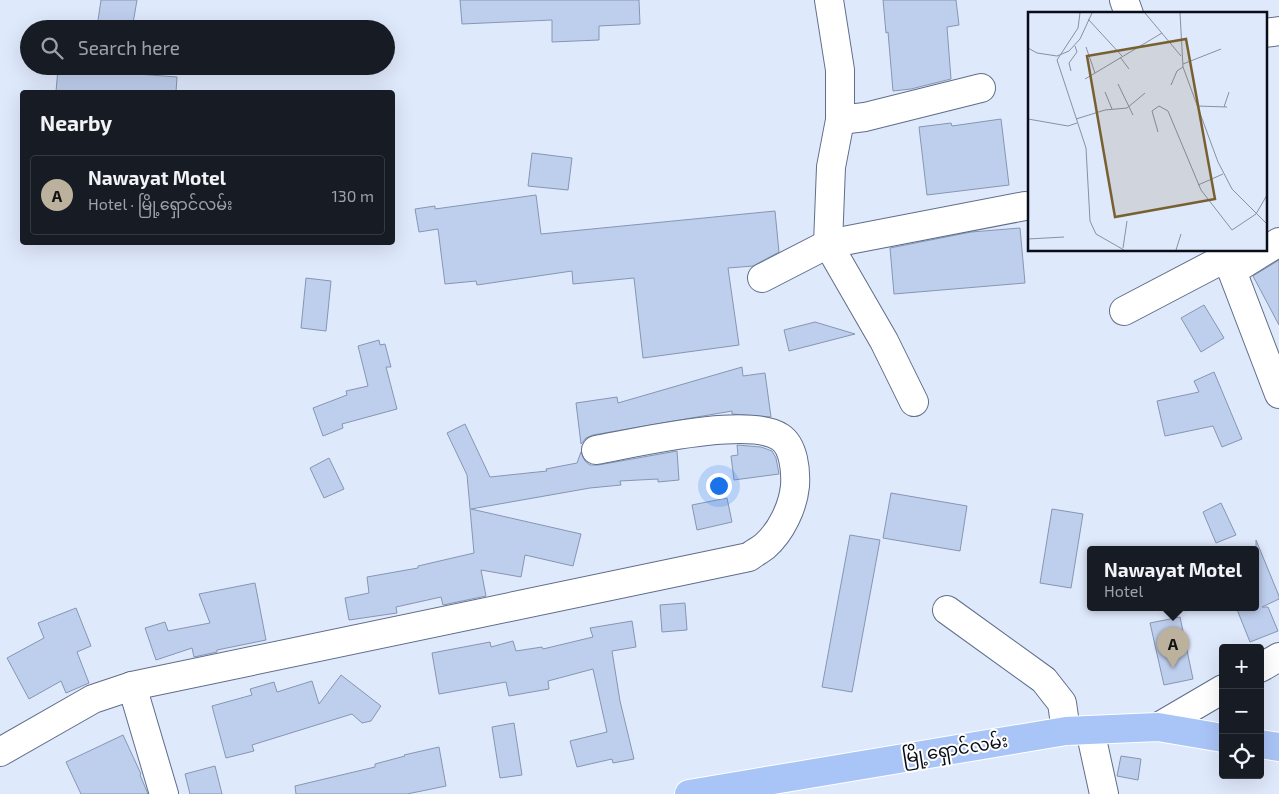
<!DOCTYPE html>
<html lang="en">
<head>
<meta charset="utf-8">
<style>
	:root { --surface:#171b24; --page:#242831; --text:#f1f3f6; --muted:#9ea1a6; --line:#363941; --accent:#bbb19d }
	body { margin:0; font-family:"Exo 2","Noto Sans Myanmar",sans-serif; background:var(--page); color:var(--text) }
	.controls { position:absolute; right:15px; bottom:15px; display:grid; overflow:hidden; border-radius:5px; box-shadow:0 5px 20px #0002 }
	.controls button { width:45px; height:45px; display:grid; place-items:center; padding:0; border:0; border-bottom:1px solid var(--line); background:var(--surface); color:var(--text); font:25px sans-serif }
	.you { position:absolute; left:718px; top:485px; width:18px; height:18px; margin:-12px; border:4px solid #fff; border-radius:50%; background:#1a73e8; box-shadow:0 0 0 8px #1a73e833 }
	.badge { display:grid; place-items:center; width:32px; height:32px; border-radius:50%; background:var(--accent); color:#111; font-size:16px; font-weight:700 }
	.pin { position:absolute; translate:-50% -41px; filter:drop-shadow(0 1px 2px #0008) }
	.pin::after { content:''; position:absolute; top:26px; width:18px; height:15px; background:inherit; clip-path:polygon(0 0,100% 0,50% 100%) }
	.popup { position:absolute; left:1087px; top:546px; width:172px; height:65px; box-sizing:border-box; display:grid; place-content:center; border-radius:5px; background:var(--surface); filter:drop-shadow(0 1px 4px #0005); font-size:16px; white-space:nowrap; color:var(--muted) }
	.popup b { font-size:19px; color:var(--text) }
	.popup::after { content:''; position:absolute; left:50%; top:100%; margin-left:-10px; border:10px solid transparent; border-top-color:var(--surface) }
	.list { margin:0; padding:0; list-style:none }
	h2 { display:flex; justify-content:space-between; align-items:center; height:65px; margin:0; padding:0 20px; font-size:21px }
	h2 small { font-size:16px; font-weight:400; color:var(--muted) }
	.list li { display:grid; grid-template-columns:32px 1fr auto; gap:15px; align-items:center; box-sizing:border-box; height:80px; margin:0 10px 10px; padding:0 10px; border:1px solid var(--line); border-radius:5px }
	.list b { display:block; font-size:19px; white-space:nowrap }
	.list p { margin:0; font-size:16px; white-space:nowrap; color:var(--muted) }
	.list em { font-size:16px; font-style:normal; color:var(--muted) }
	.icon { flex:none; width:28px; height:28px; fill:none; stroke:currentColor; stroke-width:2; stroke-linecap:round; stroke-linejoin:round }
	.map { position:relative; flex:none; width:1279px; height:794px; overflow:hidden }
	.search { position:absolute; background:var(--surface); box-shadow:0 5px 20px #0002; left:20px; top:20px; width:375px; height:55px; display:flex; align-items:center; gap:12px; box-sizing:border-box; padding:0 18px; border-radius:28px; color:var(--muted); font-size:19px }
	.panel { position:absolute; background:var(--surface); box-shadow:0 5px 20px #0002; left:20px; top:90px; width:375px; height:155px; border-radius:5px }
	.map>svg:first-child { display:block }
	.building { fill:#beceed; stroke:#8696b2 }
	.lines { fill:none; stroke-linecap:round; stroke-linejoin:round }
	.minor-casing { stroke:#5f6e89; stroke-width:30 }
	.highway-casing { stroke:#fff; stroke-width:30 }
	.minor { stroke:#fff; stroke-width:28 }
	.highway { stroke:#a9c4f7; stroke-width:28 }
	.labels { text-anchor:middle; stroke-width:4; stroke-linejoin:round; paint-order:stroke }
	.street-label { font-size:18px; fill:#080d17; stroke:#fff }
	.inset-road { fill:none; stroke:#8991a0; stroke-width:1 }
	.view { fill:#786030; fill-opacity:0.15; stroke:#786030; stroke-width:2.5 }
	.inset-edge { fill:none; stroke:#080d17; stroke-width:2.5 }
</style>
</head>
<body>
<div class="map">
<svg width="1279" height="794" viewBox="0 0 1279 794">
	<rect width="100%" height="100%" fill="#dfe9fc"/>
	<g class="building">
		<path d="M 101,0 L 137,0 L 132,29 L 97,27 Z"/>
		<path d="M 460,0 L 639,0 L 640,24 L 599,26 L 599,40 L 552,42 L 552,20 L 462,24 Z"/>
		<path d="M 883,0 L 956,0 L 959,25 L 947,27 L 951,79 L 911,89 L 893,91 L 888,32 L 886,33 Z"/>
		<path d="M 58,68 L 177,77 L 176,92 L 56,92 Z"/>
		<path d="M 1001,119 L 1009,185 L 927,195 L 919,127 L 951,123 L 952,126 Z"/>
		<path d="M 532,153 L 572,158 L 568,190 L 528,186 Z"/>
		<path d="M 536,195 L 541,234 L 775,211 L 779,252 L 753,266 L 728,268 L 739,345 L 643,358 L 634,278 L 573,284 L 572,271 L 477,285 L 476,281 L 445,284 L 438,229 L 419,232 L 415,209 L 435,206 L 435,209 Z"/>
		<path d="M 1020,228 L 1025,283 L 894,294 L 890,248 L 971,232 Z"/>
		<path d="M 1279,260 L 1279,325 L 1253,276 Z"/>
		<path d="M 306,278 L 331,281 L 326,331 L 301,328 Z"/>
		<path d="M 1204,305 L 1224,338 L 1201,352 L 1181,318 Z"/>
		<path d="M 815,322 L 855,334 L 789,351 L 784,330 Z"/>
		<path d="M 379,340 L 380,345 L 385,344 L 391,367 L 386,367 L 397,409 L 342,424 L 343,428 L 323,436 L 313,408 L 347,395 L 346,391 L 368,386 L 358,346 Z"/>
		<path d="M 742,367 L 743,376 L 765,373 L 771,417 L 732,414 L 732,411 L 593,435 L 586,438 L 581,444 L 576,403 L 617,397 L 618,403 Z"/>
		<path d="M 1214,372 L 1242,439 L 1222,447 L 1213,426 L 1165,436 L 1157,401 L 1199,392 L 1194,381 Z"/>
		<path d="M 465,424 L 490,477 L 547,471 L 546,469 L 577,463 L 581,452 L 585,461 L 590,465 L 598,465 L 677,451 L 679,480 L 658,482 L 658,479 L 620,481 L 621,485 L 590,488 L 471,509 L 581,534 L 573,566 L 525,555 L 521,577 L 481,570 L 486,596 L 443,605 L 441,597 L 396,607 L 397,613 L 349,620 L 345,598 L 369,593 L 367,577 L 418,568 L 418,566 L 474,553 L 467,475 L 447,433 Z"/>
		<path d="M 737,445 L 761,447 L 772,451 L 776,458 L 779,474 L 734,480 L 731,456 L 738,455 Z"/>
		<path d="M 329,458 L 344,489 L 324,498 L 310,468 Z"/>
		<path d="M 891,493 L 967,506 L 960,551 L 883,538 Z"/>
		<path d="M 727,498 L 732,522 L 697,530 L 692,505 Z"/>
		<path d="M 1221,503 L 1236,535 L 1216,543 L 1203,512 Z"/>
		<path d="M 1052,509 L 1083,514 L 1071,588 L 1040,583 Z"/>
		<path d="M 850,535 L 880,540 L 852,692 L 822,687 Z"/>
		<path d="M 1256,540 L 1279,596 L 1279,599 L 1262,607 L 1268,607 L 1278,631 L 1250,642 L 1236,607 L 1256,607 Z"/>
		<path d="M 255,583 L 266,640 L 217,650 L 217,652 L 194,657 L 192,648 L 156,660 L 145,628 L 165,622 L 168,631 L 210,623 L 199,594 Z"/>
		<path d="M 685,603 L 687,630 L 662,632 L 660,605 Z"/>
		<path d="M 76,608 L 91,646 L 77,652 L 89,683 L 66,693 L 61,681 L 29,699 L 7,658 L 44,638 L 38,623 Z"/>
		<path d="M 1180,617 L 1193,679 L 1164,685 L 1150,623 Z"/>
		<path d="M 632,621 L 636,647 L 612,651 L 620,701 L 634,759 L 613,763 L 612,759 L 577,767 L 570,741 L 607,732 L 593,669 L 548,681 L 549,689 L 509,696 L 506,682 L 439,694 L 432,653 L 490,642 L 491,647 L 513,641 L 516,651 L 542,647 L 543,649 L 593,637 L 590,628 Z"/>
		<path d="M 341,675 L 381,706 L 371,721 L 362,723 L 352,714 L 252,745 L 254,751 L 226,758 L 212,706 L 252,695 L 250,689 L 274,682 L 277,692 L 312,681 L 319,704 Z"/>
		<path d="M 514,723 L 522,775 L 500,778 L 492,727 Z"/>
		<path d="M 123,735 L 141,774 L 140,775 L 148,794 L 81,794 L 66,762 Z"/>
		<path d="M 439,747 L 446,786 L 407,794 L 296,794 L 295,786 L 375,767 L 375,764 L 405,756 L 404,755 Z"/>
		<path d="M 1121,756 L 1141,759 L 1138,780 L 1117,776 Z"/>
		<path d="M 215,766 L 222,794 L 190,794 L 185,774 Z"/>
	</g>
	<g class="lines">
		<defs>
			<g id="minor">
				<path d="M 829,0 L 840,70 L 840,120 L 831,167 L 828,244 L 884,341 L 914,402"/>
				<path d="M 1124,0 L 1129,14"/>
				<path d="M 1265,33 L 1279,31"/>
				<path d="M 840,120 L 865,117 L 981,88"/>
				<path d="M 1224,250 L 1279,394"/>
				<path d="M 1232,271 L 1279,242"/>
				<path d="M 762,278 L 828,244 L 1025,206"/>
				<path d="M 1124,311 L 1227,257"/>
				<path d="M 947,610 L 1044,680 L 1062,703 L 1066,731"/>
				<path d="M 1260,668 L 1279,657"/>
				<path d="M 132,686 L 164,794"/>
				<path d="M 1158,727 L 1223,689"/>
				<path d="M 1090,730 L 1104,794"/>
				<path d="M 0,752 L 93,699 L 132,686 L 749,557 C 754,553 760,550 765,546 C 781,532 793,507 795,486 C 796,471 794,446 780,437 C 748,416 635,443 596,450"/>
			</g>
			<g id="highway">
				<path d="M 1260,744 L 1279,747"/>
				<path d="M 689,794 L 1066,731 L 1158,727 L 1223,738"/>
			</g>
		</defs>
		<use href="#minor" class="minor-casing"/>
		<use href="#highway" class="highway-casing"/>
		<use href="#minor" class="minor"/>
		<use href="#highway" class="highway"/>
	</g>
	<g class="labels">
		<g class="street-label">
			<text transform="translate(955 749) rotate(-9)" y="6">မြို့ရှောင်လမ်း</text>
		</g>
	</g>
	<g transform="translate(1028 12)">
		<rect width="239" height="239" fill="#dfe9fc"/>
		<path class="inset-road" d="M 52,1 L 50,16 L 29,48 L 58,136 L 62,209 L 68,222 L 96,238M 117,1 L 153,44M 152,1 L 155,55 L 190,150 L 204,177 L 239,212M 60,7 L 94,44M 58,35 L 67,61M 0,36 L 9,41 L 29,44 L 41,39 L 52,27 L 64,1M 92,45 L 101,57M 155,52 L 193,37M 43,59 L 41,51 L 49,40 L 47,34M 57,67 L 134,21M 90,72 L 105,103M 143,73 L 149,59 L 155,55M 77,80 L 84,97M 169,94 L 199,95M 196,95 L 201,80M 0,107 L 40,114 L 49,111M 48,107 L 77,98 L 99,96 L 117,81M 130,120 L 124,99 L 131,94 L 140,99 L 173,178 L 204,218 L 228,202 L 239,183M 170,173 L 195,162M 0,227 L 36,225M 95,236 L 99,209M 148,238 L 153,222"/>
		<path class="view" d="M 158,27 L 187,187 L 87,205 L 59,44 Z"/>
		<rect width="239" height="239" class="inset-edge"/>
	</g>
</svg>
<div class="controls">
<button>+</button>
<button>−</button>
<button><svg class="icon" aria-label="locate" viewBox="0 0 24 24"><circle cx="12" cy="12" r="6"/><path d="M12 2v4M12 18v4M2 12h4M18 12h4"/></svg></button>
</div>
<div class="you"></div>
<div class="pin badge" style="left:1173px;top:668px">A</div>
<div class="popup"><b>Nawayat Motel</b>Hotel</div>
<div class="search"><svg class="icon" aria-label="search" viewBox="0 0 24 24"><circle cx="10" cy="10" r="6"/><path d="M15 15l6 6"/></svg>Search here</div>
<section class="panel">
<h2>Nearby<small></small></h2>
<ul class="list">
<li><span class="badge">A</span><div><b>Nawayat Motel</b><p>Hotel · မြို့ရှောင်လမ်း</p></div><em>130 m</em></li>
</ul>
</section>
</div>
</body>
</html>
